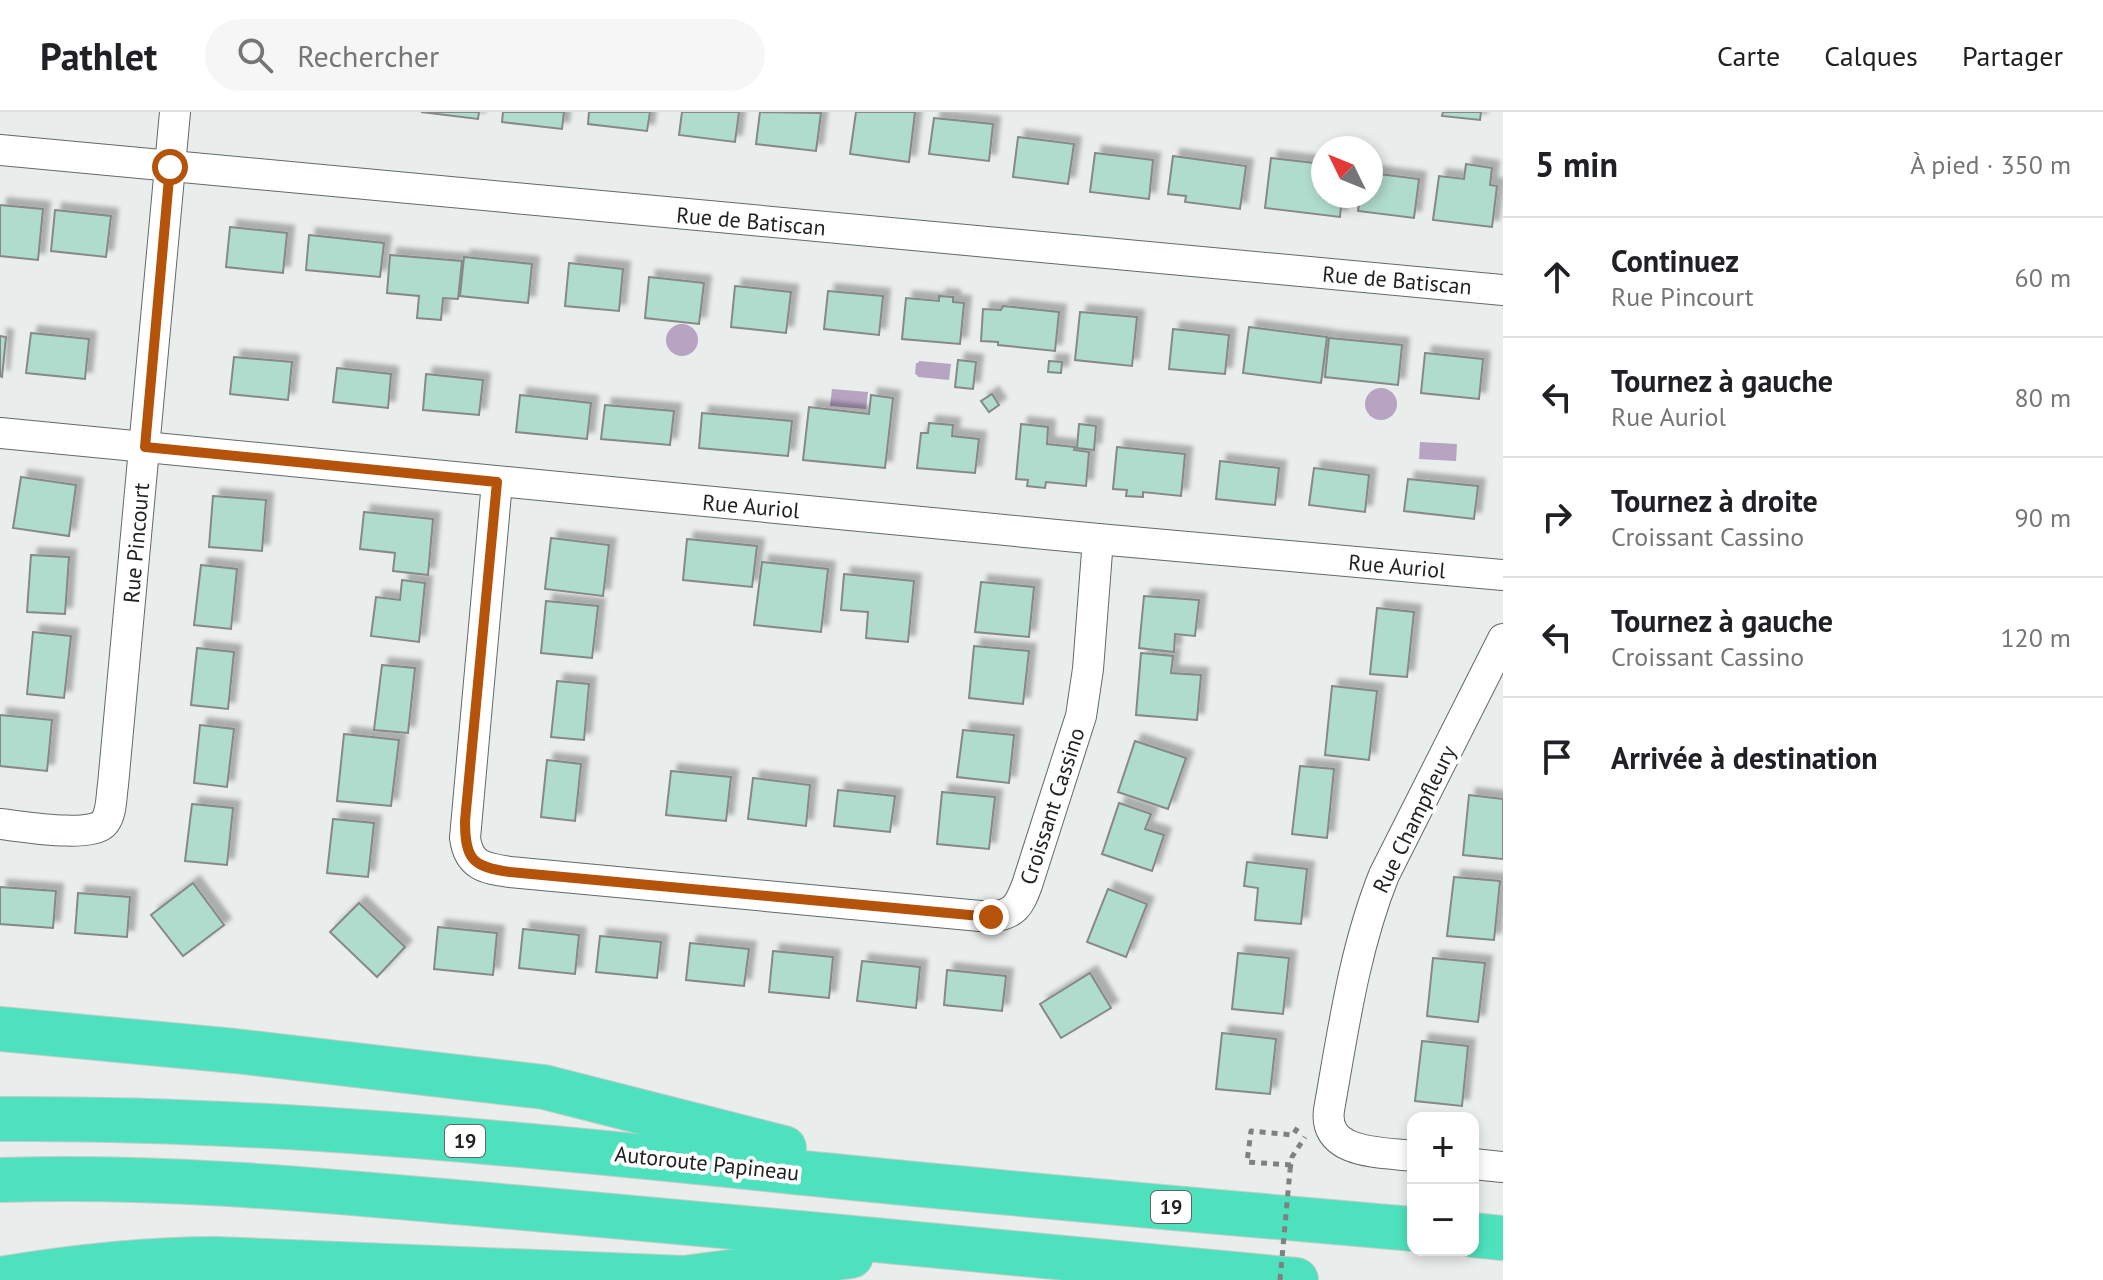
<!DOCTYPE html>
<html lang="fr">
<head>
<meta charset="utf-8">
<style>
	:root { --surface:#fff; --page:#f6f6f6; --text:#202124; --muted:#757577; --line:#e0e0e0 }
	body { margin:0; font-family:"PT Sans",sans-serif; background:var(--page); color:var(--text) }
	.controls { position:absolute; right:24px; bottom:24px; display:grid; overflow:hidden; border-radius:16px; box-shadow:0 4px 12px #0003 }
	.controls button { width:72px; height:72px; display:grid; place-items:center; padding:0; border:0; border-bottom:2px solid var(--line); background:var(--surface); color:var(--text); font:40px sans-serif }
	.compass { position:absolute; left:1311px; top:24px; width:72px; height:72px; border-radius:50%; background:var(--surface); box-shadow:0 4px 12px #0003; rotate:313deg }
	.stop { position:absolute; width:24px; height:24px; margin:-18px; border:6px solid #b45309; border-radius:50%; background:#fff }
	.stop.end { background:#b45309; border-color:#fff; box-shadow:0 2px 8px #0008 }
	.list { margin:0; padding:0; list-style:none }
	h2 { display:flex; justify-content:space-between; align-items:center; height:104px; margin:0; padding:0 32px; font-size:34px }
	h2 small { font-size:26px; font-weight:400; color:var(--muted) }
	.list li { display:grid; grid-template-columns:52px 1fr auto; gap:24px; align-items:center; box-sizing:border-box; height:120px; padding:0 32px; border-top:2px solid var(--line) }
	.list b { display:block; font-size:30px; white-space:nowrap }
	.list p { margin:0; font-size:26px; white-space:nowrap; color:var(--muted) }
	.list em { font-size:26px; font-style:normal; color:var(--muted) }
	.icon { flex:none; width:44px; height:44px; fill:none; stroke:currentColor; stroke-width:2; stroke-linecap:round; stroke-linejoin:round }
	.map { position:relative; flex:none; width:1503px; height:1168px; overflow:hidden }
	header { display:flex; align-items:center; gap:48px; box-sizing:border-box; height:112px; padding:0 40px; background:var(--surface); border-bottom:2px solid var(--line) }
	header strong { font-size:38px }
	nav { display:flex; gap:44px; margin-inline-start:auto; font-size:28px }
	.search { width:560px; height:72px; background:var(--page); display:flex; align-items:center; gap:20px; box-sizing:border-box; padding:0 28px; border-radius:44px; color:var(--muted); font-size:30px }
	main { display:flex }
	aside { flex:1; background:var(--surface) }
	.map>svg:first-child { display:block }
	.water { fill:#b7a3c2 }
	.building { fill:#b0dccd; stroke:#868988; stroke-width:2; filter:url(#shadow) }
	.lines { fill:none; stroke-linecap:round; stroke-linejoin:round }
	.minor-casing { stroke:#646867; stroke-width:32 }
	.highway-casing { stroke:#cacaca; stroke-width:46 }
	.path { stroke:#7f8181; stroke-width:5; stroke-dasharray:6 6; stroke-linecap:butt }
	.minor { stroke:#fff; stroke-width:30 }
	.highway { stroke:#4de2bd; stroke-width:44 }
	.path-bridge { stroke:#7f8181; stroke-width:5; stroke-dasharray:6 6; stroke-linecap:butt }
	.route { stroke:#b45309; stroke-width:10 }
	.labels { text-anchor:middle; stroke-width:8; stroke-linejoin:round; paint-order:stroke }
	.shield { fill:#fff; stroke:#646464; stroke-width:2 }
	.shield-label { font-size:20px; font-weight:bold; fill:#212222 }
	.street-label { font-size:22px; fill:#212222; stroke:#fff }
</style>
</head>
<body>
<header>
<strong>Pathlet</strong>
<div class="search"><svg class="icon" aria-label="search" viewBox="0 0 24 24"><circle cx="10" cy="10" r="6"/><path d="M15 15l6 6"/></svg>Rechercher</div>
<nav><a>Carte</a><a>Calques</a><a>Partager</a></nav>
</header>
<main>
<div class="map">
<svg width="1503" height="1168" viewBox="0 0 1503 1168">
	<defs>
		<filter id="shadow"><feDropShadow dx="7" dy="-7" stdDeviation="2" flood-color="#0004"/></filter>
	</defs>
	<rect width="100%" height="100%" fill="#e9edec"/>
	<g class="water">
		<circle cx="682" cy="228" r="16"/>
		<path d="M 919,249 L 951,252 L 949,268 L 918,265 L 917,263 L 915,262 L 916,251 L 918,251 Z"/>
		<circle cx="1381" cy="292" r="16"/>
		<path d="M 832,277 L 868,280 L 866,297 L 830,294 Z"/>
		<path d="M 1420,330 L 1457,332 L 1456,349 L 1419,347 Z"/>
	</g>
	<g class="building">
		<path d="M 421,0 L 479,0 L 478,7 Z"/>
		<path d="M 503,0 L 564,0 L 562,17 L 502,10 Z"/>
		<path d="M 589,0 L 650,0 L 647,19 L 588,12 Z"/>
		<path d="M 682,0 L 739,0 L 735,30 L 679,23 Z"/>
		<path d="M 760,0 L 821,1 L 816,39 L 756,32 Z"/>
		<path d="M 856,0 L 915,0 L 909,50 L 850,42 Z"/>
		<path d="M 1443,0 L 1481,0 L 1480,8 L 1442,4 Z"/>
		<path d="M 934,6 L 993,12 L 989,49 L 929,42 Z"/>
		<path d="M 1018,25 L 1074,32 L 1068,72 L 1013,65 Z"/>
		<path d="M 1095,41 L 1153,48 L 1149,87 L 1090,80 Z"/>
		<path d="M 1173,44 L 1246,54 L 1240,97 L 1185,90 L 1186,84 L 1168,82 Z"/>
		<path d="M 1271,46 L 1323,52 L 1323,84 L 1342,84 L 1340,105 L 1265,96 Z"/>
		<path d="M 1466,52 L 1492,56 L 1490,73 L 1497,74 L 1492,115 L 1433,108 L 1439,64 L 1464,67 Z"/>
		<path d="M 1371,61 L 1419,67 L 1414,106 L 1358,99 L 1360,84 L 1371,84 Z"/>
		<path d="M 0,93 L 43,97 L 38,148 L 0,144 Z"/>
		<path d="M 55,98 L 111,104 L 106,145 L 51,139 Z"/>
		<path d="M 230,115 L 287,121 L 283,161 L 226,155 Z"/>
		<path d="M 309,123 L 384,131 L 380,165 L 306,158 Z"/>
		<path d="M 390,143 L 462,149 L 458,187 L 443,186 L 441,208 L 417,206 L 419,184 L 387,181 Z"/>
		<path d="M 464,145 L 532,152 L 528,191 L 460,184 Z"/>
		<path d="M 569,151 L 623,157 L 619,199 L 565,194 Z"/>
		<path d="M 649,165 L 704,171 L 699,212 L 645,206 Z"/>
		<path d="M 735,174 L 791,180 L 786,221 L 731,215 Z"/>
		<path d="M 828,179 L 883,184 L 879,223 L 824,217 Z"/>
		<path d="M 939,184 L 953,185 L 953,190 L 964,191 L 960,232 L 902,227 L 906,186 L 939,189 Z"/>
		<path d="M 1003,194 L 1059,200 L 1055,239 L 998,233 L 998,230 L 981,229 L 983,197 L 1001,198 Z"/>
		<path d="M 1080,200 L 1137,205 L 1132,254 L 1075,248 Z"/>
		<path d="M 1249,215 L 1327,225 L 1321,271 L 1243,261 Z"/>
		<path d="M 1173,217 L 1229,223 L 1225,262 L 1169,257 Z"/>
		<path d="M 31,221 L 89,227 L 85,267 L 26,261 Z"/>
		<path d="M 0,224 L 6,225 L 2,265 L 0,264 Z"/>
		<path d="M 1329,226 L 1402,233 L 1398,273 L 1325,265 Z"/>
		<path d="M 1425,241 L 1483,247 L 1479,287 L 1421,281 Z"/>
		<path d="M 234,245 L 292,250 L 288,288 L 230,282 Z"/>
		<path d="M 958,248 L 976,250 L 973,277 L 955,275 Z"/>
		<path d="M 1049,249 L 1062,250 L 1061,261 L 1048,260 Z"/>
		<path d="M 337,256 L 391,262 L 388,296 L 333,290 Z"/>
		<path d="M 426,262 L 483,268 L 479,303 L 423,298 Z"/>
		<path d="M 992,282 L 999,293 L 989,300 L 981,289 Z"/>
		<path d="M 520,283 L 591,291 L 587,327 L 516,320 Z"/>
		<path d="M 871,283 L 893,286 L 885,356 L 803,348 L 809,295 L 869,302 Z"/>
		<path d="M 605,293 L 674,299 L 670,333 L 601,327 Z"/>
		<path d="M 702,301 L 792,309 L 788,344 L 699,336 Z"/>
		<path d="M 929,311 L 953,313 L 952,324 L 979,327 L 975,361 L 917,356 L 921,321 L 928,321 Z"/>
		<path d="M 1021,312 L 1048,315 L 1047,332 L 1075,335 L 1074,338 L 1089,340 L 1086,374 L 1046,370 L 1045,376 L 1027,374 L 1028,368 L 1016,367 Z"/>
		<path d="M 1079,312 L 1096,314 L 1094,338 L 1077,336 Z"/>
		<path d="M 1117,335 L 1185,342 L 1181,384 L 1143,380 L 1143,385 L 1126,384 L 1127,378 L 1113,377 Z"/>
		<path d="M 1220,349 L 1279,356 L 1275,393 L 1216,387 Z"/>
		<path d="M 1314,356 L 1369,363 L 1365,400 L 1309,393 Z"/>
		<path d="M 21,365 L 76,373 L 69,424 L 13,416 Z"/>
		<path d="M 1408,367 L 1478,374 L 1474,407 L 1404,399 Z"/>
		<path d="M 213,384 L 266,388 L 262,439 L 209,435 Z"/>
		<path d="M 364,400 L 433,407 L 428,463 L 393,459 L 395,441 L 360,437 Z"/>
		<path d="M 551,426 L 609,433 L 603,484 L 545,477 Z"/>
		<path d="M 687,427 L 757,434 L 752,475 L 683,468 Z"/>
		<path d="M 31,443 L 69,445 L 65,502 L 27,500 Z"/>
		<path d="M 762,450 L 828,457 L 821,520 L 754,513 Z"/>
		<path d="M 201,453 L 237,457 L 231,517 L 194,513 Z"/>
		<path d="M 844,462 L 914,469 L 908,530 L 866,526 L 868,500 L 841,498 Z"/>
		<path d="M 402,468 L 425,471 L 419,530 L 371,524 L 376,485 L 400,488 Z"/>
		<path d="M 981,470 L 1034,475 L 1029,525 L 975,520 Z"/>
		<path d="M 1144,484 L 1199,488 L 1195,524 L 1175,522 L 1174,540 L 1139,536 Z"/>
		<path d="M 546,489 L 598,494 L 592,546 L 541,541 Z"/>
		<path d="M 1377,496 L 1414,500 L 1407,565 L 1370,562 Z"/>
		<path d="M 33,520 L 71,524 L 64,586 L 27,582 Z"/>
		<path d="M 974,534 L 1029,539 L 1023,592 L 969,586 Z"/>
		<path d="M 197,536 L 234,540 L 228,597 L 191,593 Z"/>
		<path d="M 1141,541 L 1173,544 L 1171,561 L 1201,563 L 1197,608 L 1136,603 Z"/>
		<path d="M 382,553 L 415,556 L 408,621 L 374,618 Z"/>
		<path d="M 557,569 L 589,572 L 584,628 L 551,625 Z"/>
		<path d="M 1332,574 L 1377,579 L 1369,648 L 1325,643 Z"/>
		<path d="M 0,603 L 52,608 L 47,659 L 0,654 Z"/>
		<path d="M 200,613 L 234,617 L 227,675 L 194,671 Z"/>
		<path d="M 963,618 L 1014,623 L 1009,671 L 957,665 Z"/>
		<path d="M 344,622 L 399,628 L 391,694 L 337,689 Z"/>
		<path d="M 1135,629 L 1186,646 L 1168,697 L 1118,680 Z"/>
		<path d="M 547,648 L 581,652 L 575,709 L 541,705 Z"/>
		<path d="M 1300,654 L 1334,657 L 1327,726 L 1292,722 Z"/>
		<path d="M 671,659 L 731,665 L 726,709 L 666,703 Z"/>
		<path d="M 753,666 L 810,673 L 806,714 L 748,707 Z"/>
		<path d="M 838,678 L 895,684 L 890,720 L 834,714 Z"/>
		<path d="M 942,680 L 995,685 L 989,737 L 937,732 Z"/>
		<path d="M 1469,683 L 1503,687 L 1503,747 L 1463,743 Z"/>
		<path d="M 1119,691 L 1151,702 L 1145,717 L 1164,723 L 1152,759 L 1102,742 Z"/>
		<path d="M 192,692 L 233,696 L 227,753 L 185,749 Z"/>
		<path d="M 333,707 L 374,711 L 368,765 L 327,761 Z"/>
		<path d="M 1247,750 L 1307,757 L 1301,812 L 1255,808 L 1258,776 L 1244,774 Z"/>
		<path d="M 1454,765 L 1500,769 L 1494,828 L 1447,824 Z"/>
		<path d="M 193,771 L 224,813 L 183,844 L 151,803 Z"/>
		<path d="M 0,775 L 56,779 L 53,816 L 0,812 Z"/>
		<path d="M 1108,777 L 1147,792 L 1126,845 L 1087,830 Z"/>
		<path d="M 78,781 L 130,785 L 127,825 L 75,821 Z"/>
		<path d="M 359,791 L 405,835 L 377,865 L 330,820 Z"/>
		<path d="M 438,815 L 497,821 L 493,863 L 434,857 Z"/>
		<path d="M 523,817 L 579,823 L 575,862 L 519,856 Z"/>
		<path d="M 600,824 L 661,830 L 657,866 L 596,860 Z"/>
		<path d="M 690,831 L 749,837 L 744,874 L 686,868 Z"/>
		<path d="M 773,839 L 833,845 L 829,886 L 769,880 Z"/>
		<path d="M 1238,841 L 1289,846 L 1283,902 L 1232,897 Z"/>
		<path d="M 1433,846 L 1485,851 L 1478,910 L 1427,904 Z"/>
		<path d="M 862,849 L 920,855 L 916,896 L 857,889 Z"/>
		<path d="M 947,858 L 1006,864 L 1002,899 L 944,893 Z"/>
		<path d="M 1090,861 L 1111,896 L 1061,926 L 1040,892 Z"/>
		<path d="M 1222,921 L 1276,927 L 1270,982 L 1216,977 Z"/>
		<path d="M 1422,929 L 1468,934 L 1462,994 L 1415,989 Z"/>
	</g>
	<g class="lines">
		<defs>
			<g id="minor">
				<path d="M 0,38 L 1503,178"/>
				<path d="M 0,321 L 1098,427 L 1503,463"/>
				<path d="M 497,370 L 465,726 C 469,754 484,756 510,760 L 991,805 C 1015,802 1019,794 1027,773 L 1081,604 L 1088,557 L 1098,427"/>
				<path d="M 0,712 C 20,714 94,727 105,710 C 112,700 111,685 113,673 L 175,0"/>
				<path d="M 1413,1044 C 1382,1040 1323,1043 1329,998 C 1343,919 1354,838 1384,763 L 1503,527"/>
				<path d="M 1473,1052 L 1503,1055"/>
			</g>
			<g id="highway">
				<path d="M 0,917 L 235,939 L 544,975 L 784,1036"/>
				<path d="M 0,1007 C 275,1005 550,1035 824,1063 C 1020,1083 1217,1100 1413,1117"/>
				<path d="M 0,1068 C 179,1062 357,1082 535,1097 C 789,1119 1042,1144 1296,1168"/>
				<path d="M 1473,1123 L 1503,1126"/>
				<path d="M 0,1167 C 72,1155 143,1147 216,1147 L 684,1166 L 851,1144"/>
			</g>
		</defs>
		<use href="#minor" class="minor-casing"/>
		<use href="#highway" class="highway-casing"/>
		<g class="path">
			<path d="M 1291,1053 L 1247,1050 L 1251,1019 L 1293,1023 L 1298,1015 L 1303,1015"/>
			<path d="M 1290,1058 L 1292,1045 L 1305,1025"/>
		</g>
		<use href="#minor" class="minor"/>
		<use href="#highway" class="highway"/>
		<path class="path-bridge" d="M 1280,1168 L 1290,1058"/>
	</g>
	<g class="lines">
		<path class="route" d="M 170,55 L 145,335 L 497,370 L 465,709 C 465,747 472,755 510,760 L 991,805"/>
	</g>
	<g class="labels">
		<g class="shield">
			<rect x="445" y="1013" width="40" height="32" rx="6"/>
			<rect x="1151" y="1079" width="40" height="32" rx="6"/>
		</g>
		<g class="shield-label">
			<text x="465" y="1036">19</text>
			<text x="1171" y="1102">19</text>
		</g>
		<g class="street-label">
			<text transform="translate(751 109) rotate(5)" y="8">Rue de Batiscan</text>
			<text transform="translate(1397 168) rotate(5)" y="8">Rue de Batiscan</text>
			<text transform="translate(751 394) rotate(5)" y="8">Rue Auriol</text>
			<text transform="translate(136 431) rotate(-85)" y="8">Rue Pincourt</text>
			<text transform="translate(1397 454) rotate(5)" y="8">Rue Auriol</text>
			<text transform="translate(1052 694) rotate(-72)" y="8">Croissant Cassino</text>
			<text transform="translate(1414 707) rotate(-64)" y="8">Rue Champfleury</text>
			<text transform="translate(707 1051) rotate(6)" y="8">Autoroute Papineau</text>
		</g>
	</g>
</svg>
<div class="controls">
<button>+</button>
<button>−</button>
</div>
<svg class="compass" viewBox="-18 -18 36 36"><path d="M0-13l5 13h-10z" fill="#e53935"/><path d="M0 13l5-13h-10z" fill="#757577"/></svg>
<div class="stop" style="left:170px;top:55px"></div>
<div class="stop end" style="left:991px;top:805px"></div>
</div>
<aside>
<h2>5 min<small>À pied · 350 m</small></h2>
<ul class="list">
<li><svg class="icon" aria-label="ahead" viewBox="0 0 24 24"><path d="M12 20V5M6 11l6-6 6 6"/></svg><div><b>Continuez</b><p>Rue Pincourt</p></div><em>60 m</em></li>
<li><svg class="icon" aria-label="left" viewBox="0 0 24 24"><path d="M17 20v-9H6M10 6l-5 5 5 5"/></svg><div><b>Tournez à gauche</b><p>Rue Auriol</p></div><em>80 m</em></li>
<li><svg class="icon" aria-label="right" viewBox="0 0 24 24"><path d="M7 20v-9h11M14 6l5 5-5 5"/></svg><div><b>Tournez à droite</b><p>Croissant Cassino</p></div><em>90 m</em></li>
<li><svg class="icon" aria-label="left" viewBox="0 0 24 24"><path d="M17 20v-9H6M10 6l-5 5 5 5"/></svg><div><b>Tournez à gauche</b><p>Croissant Cassino</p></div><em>120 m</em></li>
<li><svg class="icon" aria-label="arrive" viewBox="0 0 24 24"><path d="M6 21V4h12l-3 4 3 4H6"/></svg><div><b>Arrivée à destination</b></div></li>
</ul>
</aside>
</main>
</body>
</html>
